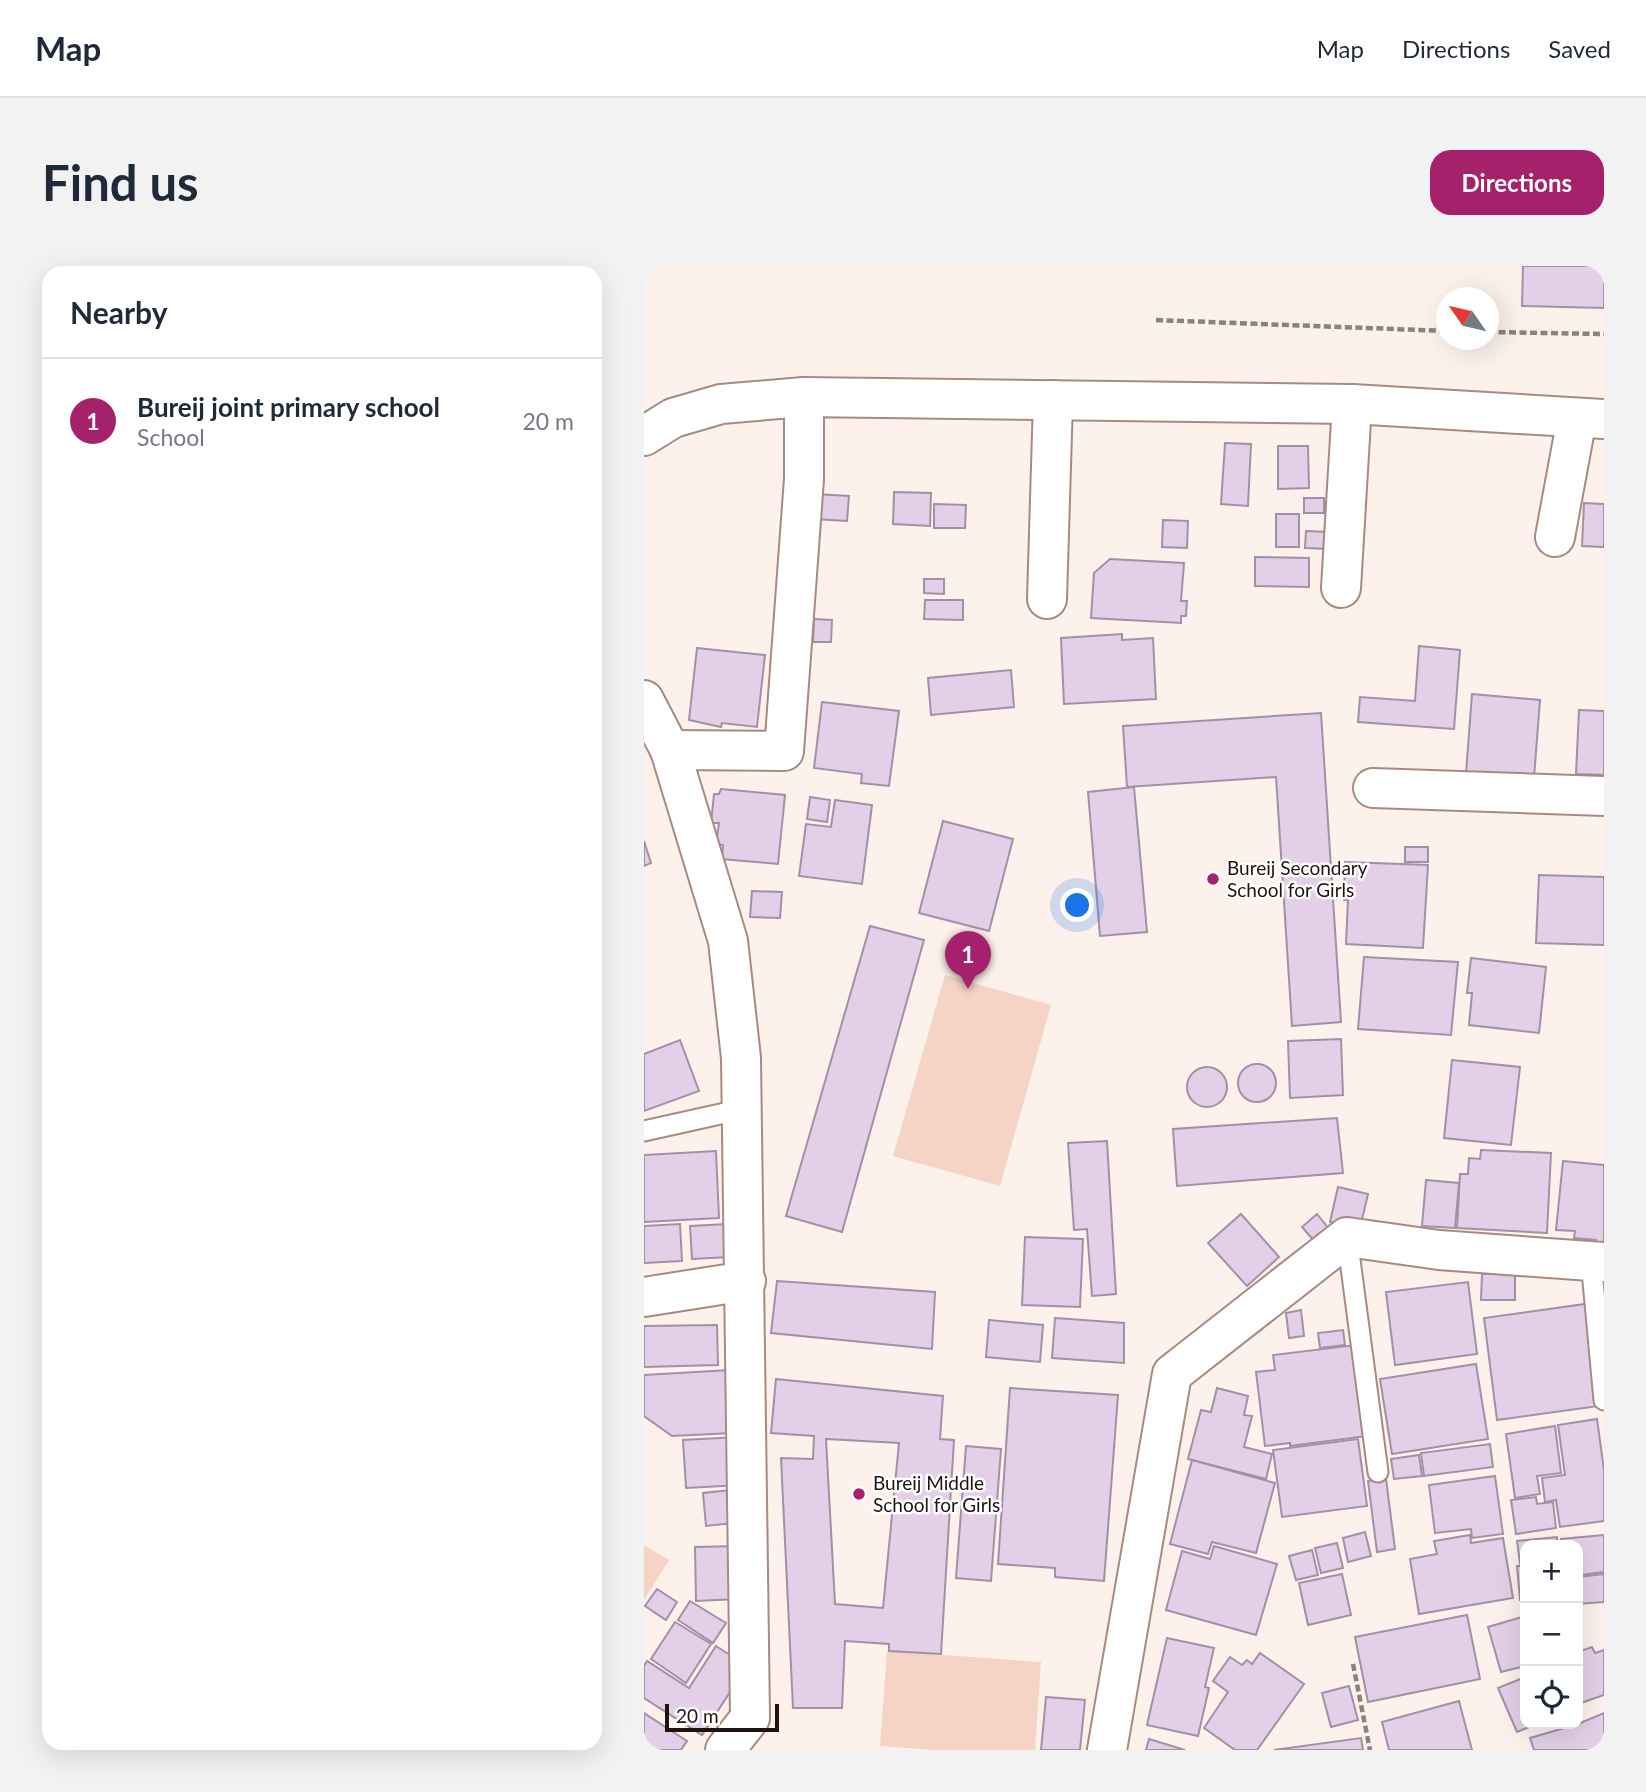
<!DOCTYPE html>
<html lang="en">
<head>
<meta charset="utf-8">
<style>
	:root { --surface:#fff; --page:#f2f2f3; --text:#1f2937; --muted:#747a83; --line:#e0e1e3; --accent:#a6216b }
	body { margin:0; font-family:Lato,sans-serif; background:var(--page); color:var(--text) }
	.controls { position:absolute; right:21px; bottom:21px; display:grid; overflow:hidden; border-radius:14px; box-shadow:0 7px 28px #0002 }
	.controls button { width:63px; height:63px; display:grid; place-items:center; padding:0; border:0; border-bottom:2px solid var(--line); background:var(--surface); color:var(--text); font:35px sans-serif }
	.compass { position:absolute; left:792px; top:21px; width:63px; height:63px; border-radius:50%; background:var(--surface); box-shadow:0 7px 28px #0002; rotate:304deg }
	.scale { position:absolute; left:21px; bottom:18px; width:114px; box-sizing:border-box; padding-left:7px; border:4px solid #1e140f; border-top:0; font-size:19px; line-height:24px; white-space:nowrap; color:#1e140f; -webkit-text-stroke:5px #fff; paint-order:stroke }
	.you { position:absolute; left:434px; top:640px; width:24px; height:24px; margin:-18px; border:5px solid #fff; border-radius:50%; background:#1a73e8; box-shadow:0 0 0 10px #1a73e833 }
	.badge { display:grid; place-items:center; width:46px; height:46px; border-radius:50%; background:var(--accent); color:#fff; font-size:23px; font-weight:700 }
	.pin { position:absolute; translate:-50% -58px; filter:drop-shadow(0 2px 4px #0008) }
	.pin::after { content:''; position:absolute; top:37px; width:24px; height:21px; background:inherit; clip-path:polygon(0 0,100% 0,50% 100%) }
	.list { margin:0; padding:0; list-style:none }
	h2 { display:flex; justify-content:space-between; align-items:center; height:91px; margin:0; padding:0 28px; font-size:30px }
	h2 small { font-size:23px; font-weight:400; color:var(--muted) }
	.list li { display:grid; grid-template-columns:46px 1fr auto; gap:21px; align-items:center; box-sizing:border-box; height:126px; padding:0 28px; border-top:2px solid var(--line) }
	.list b { display:block; font-size:26px; white-space:nowrap }
	.list p { margin:0; font-size:23px; white-space:nowrap; color:var(--muted) }
	.list em { font-size:23px; font-style:normal; color:var(--muted) }
	.icon { flex:none; width:38px; height:38px; fill:none; stroke:currentColor; stroke-width:2; stroke-linecap:round; stroke-linejoin:round }
	.map { position:relative; flex:none; width:960px; height:1484px; overflow:hidden; border-radius:21px }
	header { display:flex; align-items:center; gap:42px; box-sizing:border-box; height:98px; padding:0 35px; background:var(--surface); border-bottom:2px solid var(--line) }
	header strong { font-size:33px }
	nav { display:flex; gap:38px; margin-inline-start:auto; font-size:24px }
	.intro { display:flex; align-items:center; justify-content:space-between; box-sizing:border-box; height:168px; padding:0 42px }
	h1 { margin:0; font-size:49px }
	.button { padding:18px 32px; border-radius:21px; background:var(--accent); color:#fff; font-size:24px; font-weight:700 }
	main { display:flex; gap:42px; padding:0 42px }
	aside { flex:1; background:var(--surface); border-radius:21px; box-shadow:0 7px 28px #0002 }
	.map>svg:first-child { display:block }
	.green { fill:#f5d4c6 }
	.building { fill:#e3d0e8; stroke:#a290a6; stroke-width:2; fill-rule:evenodd }
	.lines { fill:none; stroke-linecap:round; stroke-linejoin:round }
	.lane-casing { stroke:#a78b7f; stroke-width:23 }
	.street-casing { stroke:#a78b7f; stroke-width:42 }
	.path { stroke:#8c817c; stroke-width:4.5; stroke-dasharray:7 3.5; stroke-linecap:butt }
	.lane { stroke:#fff; stroke-width:19 }
	.street { stroke:#fff; stroke-width:38 }
	.poi-dot { fill:#a6216b; stroke:#fff; stroke-width:2.5 }
	.labels { text-anchor:middle; stroke-width:5; stroke-linejoin:round; paint-order:stroke }
	.poi-label { font-size:19px; fill:#1e140f; stroke:#fff; text-anchor:start }
</style>
</head>
<body>
<header>
<strong>Map</strong>
<nav><a>Map</a><a>Directions</a><a>Saved</a></nav>
</header>
<div class="intro"><h1>Find us</h1><a class="button">Directions</a></div>
<main>
<aside>
<h2>Nearby<small></small></h2>
<ul class="list">
<li><span class="badge">1</span><div><b>Bureij joint primary school</b><p>School</p></div><em>20 m</em></li>
</ul>
</aside>
<div class="map">
<svg width="960" height="1484" viewBox="0 0 960 1484">
	<rect width="100%" height="100%" fill="#fdf1ec"/>
	<g class="green">
		<path d="M 301,709 L 407,739 L 356,920 L 249,890 Z"/>
		<path d="M 0,1279 L 25,1294 L 0,1334 Z"/>
		<path d="M 243,1385 L 397,1396 L 391,1484 L 288,1484 L 236,1480 Z"/>
	</g>
	<g class="building">
		<path d="M 879,0 L 960,0 L 960,42 L 878,40 Z"/>
		<path d="M 581,177 L 607,178 L 604,240 L 577,238 Z"/>
		<path d="M 634,180 L 664,180 L 665,222 L 634,223 Z"/>
		<path d="M 250,226 L 287,227 L 286,260 L 249,258 Z"/>
		<path d="M 171,228 L 205,230 L 203,255 L 170,253 Z"/>
		<rect x="660" y="232" width="20" height="15"/>
		<path d="M 940,237 L 960,238 L 960,281 L 938,280 Z"/>
		<path d="M 290,238 L 322,239 L 321,262 L 290,262 Z"/>
		<rect x="632" y="248" width="23" height="33"/>
		<path d="M 519,254 L 544,255 L 543,282 L 518,281 Z"/>
		<path d="M 662,265 L 686,266 L 685,283 L 661,282 Z"/>
		<path d="M 611,291 L 665,292 L 665,321 L 611,320 Z"/>
		<path d="M 466,293 L 540,297 L 537,335 L 543,335 L 542,350 L 537,350 L 537,357 L 447,352 L 450,307 Z"/>
		<path d="M 280,313 L 300,313 L 300,328 L 280,327 Z"/>
		<path d="M 281,334 L 319,334 L 319,354 L 280,353 Z"/>
		<path d="M 170,353 L 188,354 L 187,376 L 169,376 Z"/>
		<path d="M 478,368 L 478,374 L 509,372 L 512,433 L 420,438 L 417,372 Z"/>
		<path d="M 775,380 L 816,384 L 810,463 L 714,456 L 716,431 L 771,435 Z"/>
		<path d="M 53,382 L 121,389 L 113,461 L 78,457 L 77,461 L 45,454 Z"/>
		<path d="M 367,404 L 370,441 L 287,449 L 284,412 Z"/>
		<path d="M 828,428 L 896,434 L 890,512 L 822,507 Z"/>
		<path d="M 178,436 L 255,445 L 245,520 L 217,517 L 218,508 L 170,502 Z"/>
		<path d="M 935,444 L 960,445 L 960,509 L 932,508 Z"/>
		<path d="M 677,447 L 697,756 L 648,760 L 632,511 L 483,521 L 479,460 Z"/>
		<path d="M 490,521 L 503,666 L 456,670 L 444,526 Z"/>
		<path d="M 77,523 L 141,529 L 134,598 L 78,593 L 79,579 L 72,578 L 75,557 L 67,557 L 70,528 L 75,528 Z"/>
		<path d="M 166,531 L 186,534 L 183,556 L 163,553 Z"/>
		<path d="M 191,534 L 228,539 L 218,618 L 155,610 L 162,558 L 187,561 Z"/>
		<path d="M 299,555 L 369,573 L 345,665 L 275,647 Z"/>
		<path d="M 0,575 L 7,597 L 0,600 Z"/>
		<rect x="761" y="581" width="23" height="15"/>
		<path d="M 701,596 L 784,599 L 779,682 L 702,678 L 704,634 L 700,634 Z"/>
		<path d="M 895,609 L 960,611 L 960,679 L 892,677 Z"/>
		<path d="M 108,625 L 138,626 L 136,652 L 106,651 Z"/>
		<path d="M 226,660 L 280,674 L 198,966 L 142,950 Z"/>
		<path d="M 720,691 L 814,696 L 807,769 L 714,763 Z"/>
		<path d="M 827,692 L 902,701 L 895,767 L 825,759 L 828,727 L 823,727 Z"/>
		<path d="M 697,773 L 699,829 L 646,832 L 644,775 Z"/>
		<path d="M 36,774 L 55,825 L 0,845 L 0,788 Z"/>
		<path d="M 808,794 L 876,801 L 867,879 L 800,872 Z"/>
		<circle cx="613" cy="817" r="19"/>
		<circle cx="563" cy="821" r="20"/>
		<path d="M 693,852 L 699,907 L 533,920 L 529,863 Z"/>
		<path d="M 463,875 L 472,1028 L 448,1030 L 443,963 L 430,964 L 424,877 Z"/>
		<path d="M 837,884 L 907,887 L 903,967 L 813,962 L 816,908 L 824,908 L 825,892 L 836,893 Z"/>
		<path d="M 72,885 L 75,952 L 0,956 L 0,889 Z"/>
		<path d="M 919,895 L 960,899 L 960,986 L 951,985 L 952,974 L 930,972 L 931,965 L 912,964 Z"/>
		<path d="M 782,914 L 815,917 L 811,962 L 778,960 Z"/>
		<path d="M 694,921 L 724,928 L 716,962 L 686,956 Z"/>
		<path d="M 597,948 L 635,991 L 603,1020 L 564,977 Z"/>
		<path d="M 673,948 L 685,963 L 671,976 L 658,961 Z"/>
		<path d="M 36,958 L 38,995 L 0,997 L 0,960 Z"/>
		<path d="M 84,958 L 86,991 L 48,993 L 46,960 Z"/>
		<path d="M 381,971 L 439,973 L 436,1041 L 378,1039 Z"/>
		<path d="M 838,1008 L 871,1008 L 871,1034 L 837,1034 Z"/>
		<path d="M 133,1015 L 291,1026 L 288,1083 L 127,1067 Z"/>
		<path d="M 824,1016 L 833,1088 L 751,1099 L 742,1026 Z"/>
		<path d="M 941,1038 L 955,1140 L 853,1154 L 840,1052 Z"/>
		<path d="M 657,1044 L 660,1070 L 645,1072 L 642,1047 Z"/>
		<path d="M 411,1052 L 480,1057 L 480,1097 L 408,1092 Z"/>
		<path d="M 345,1054 L 399,1059 L 396,1096 L 342,1091 Z"/>
		<path d="M 73,1059 L 74,1099 L 0,1101 L 0,1060 Z"/>
		<path d="M 699,1064 L 701,1079 L 676,1082 L 674,1067 Z"/>
		<path d="M 712,1079 L 723,1170 L 646,1180 L 646,1177 L 621,1180 L 612,1106 L 631,1104 L 629,1089 Z"/>
		<path d="M 832,1098 L 844,1173 L 748,1188 L 736,1113 Z"/>
		<path d="M 85,1104 L 89,1167 L 28,1170 L 0,1150 L 0,1109 Z"/>
		<path d="M 132,1113 L 299,1130 L 296,1173 L 310,1174 L 297,1388 L 245,1385 L 245,1378 L 201,1375 L 198,1442 L 149,1442 L 137,1192 L 169,1193 L 170,1170 L 127,1167 ZM 182,1173 L 255,1177 L 239,1342 L 191,1338 Z"/>
		<path d="M 366,1122 L 474,1129 L 460,1315 L 411,1311 L 411,1302 L 354,1298 Z"/>
		<path d="M 573,1122 L 604,1130 L 600,1149 L 608,1150 L 600,1181 L 628,1188 L 622,1213 L 544,1193 L 557,1144 L 567,1146 Z"/>
		<path d="M 953,1153 L 960,1204 L 960,1255 L 916,1261 L 912,1234 L 901,1236 L 898,1212 L 921,1209 L 914,1159 Z"/>
		<path d="M 911,1160 L 917,1207 L 893,1210 L 896,1228 L 871,1232 L 862,1168 Z"/>
		<path d="M 94,1171 L 97,1219 L 42,1222 L 39,1174 Z"/>
		<path d="M 714,1173 L 723,1240 L 638,1251 L 629,1184 Z"/>
		<path d="M 846,1178 L 849,1201 L 780,1210 L 777,1187 Z"/>
		<path d="M 322,1180 L 357,1183 L 347,1315 L 312,1312 Z"/>
		<path d="M 775,1189 L 778,1210 L 750,1213 L 747,1193 Z"/>
		<path d="M 548,1194 L 631,1217 L 612,1287 L 568,1276 L 564,1288 L 526,1278 Z"/>
		<path d="M 851,1210 L 859,1268 L 828,1272 L 827,1263 L 791,1267 L 785,1219 Z"/>
		<path d="M 742,1213 L 751,1283 L 733,1286 L 724,1215 Z"/>
		<path d="M 96,1223 L 99,1256 L 62,1260 L 59,1227 Z"/>
		<path d="M 892,1231 L 893,1238 L 909,1236 L 912,1262 L 872,1268 L 867,1234 Z"/>
		<path d="M 721,1266 L 727,1290 L 704,1296 L 699,1272 Z"/>
		<path d="M 826,1269 L 827,1277 L 859,1272 L 869,1332 L 775,1348 L 766,1293 L 793,1288 L 790,1275 Z"/>
		<path d="M 960,1269 L 960,1306 L 937,1309 L 934,1279 L 918,1279 L 917,1273 Z"/>
		<path d="M 913,1271 L 913,1279 L 881,1279 L 881,1297 L 876,1298 L 873,1275 Z"/>
		<path d="M 693,1277 L 699,1302 L 677,1307 L 671,1282 Z"/>
		<path d="M 93,1280 L 94,1333 L 52,1335 L 51,1281 Z"/>
		<path d="M 570,1280 L 633,1298 L 612,1369 L 522,1344 L 538,1285 L 566,1293 Z"/>
		<path d="M 668,1284 L 674,1309 L 652,1314 L 645,1290 Z"/>
		<path d="M 934,1296 L 935,1311 L 960,1308 L 960,1336 L 934,1338 Z"/>
		<path d="M 873,1300 L 881,1300 L 881,1334 L 876,1334 Z"/>
		<path d="M 698,1308 L 707,1349 L 664,1359 L 655,1317 Z"/>
		<path d="M 13,1323 L 33,1336 L 22,1354 L 1,1340 Z"/>
		<path d="M 46,1335 L 82,1357 L 69,1377 L 34,1354 Z"/>
		<path d="M 823,1349 L 836,1413 L 724,1436 L 711,1371 Z"/>
		<path d="M 881,1350 L 881,1400 L 857,1406 L 844,1361 Z"/>
		<path d="M 31,1356 L 67,1378 L 42,1417 L 7,1393 Z"/>
		<path d="M 523,1372 L 570,1382 L 561,1421 L 565,1422 L 554,1470 L 503,1459 Z"/>
		<path d="M 72,1380 L 103,1400 L 58,1469 L 0,1432 L 0,1400 L 3,1395 L 45,1422 Z"/>
		<path d="M 948,1381 L 951,1387 L 960,1384 L 960,1429 L 934,1438 L 934,1386 Z"/>
		<path d="M 616,1387 L 660,1418 L 613,1484 L 591,1484 L 560,1462 L 584,1426 L 569,1415 L 586,1391 L 598,1399 L 603,1394 L 608,1398 Z"/>
		<path d="M 876,1413 L 881,1424 L 881,1458 L 893,1458 L 873,1466 L 854,1422 Z"/>
		<path d="M 705,1420 L 714,1454 L 687,1461 L 678,1427 Z"/>
		<path d="M 402,1431 L 441,1434 L 436,1484 L 397,1484 Z"/>
		<path d="M 815,1435 L 828,1484 L 745,1484 L 738,1456 Z"/>
		<path d="M 0,1447 L 43,1475 L 37,1484 L 0,1484 Z"/>
		<path d="M 960,1447 L 960,1484 L 890,1484 L 886,1472 L 934,1458 Z"/>
		<path d="M 717,1472 L 719,1484 L 630,1484 Z"/>
		<path d="M 505,1473 L 541,1484 L 502,1484 Z"/>
	</g>
	<g class="lines">
		<defs>
			<g id="lane">
				<path d="M 0,865 L 99,843"/>
				<path d="M 703,971 L 734,1206"/>
				<path d="M 947,994 L 960,1134"/>
			</g>
			<g id="street">
				<path d="M 0,170 L 29,152 L 77,138 L 160,131"/>
				<path d="M 911,271 L 933,152"/>
				<path d="M 697,322 L 708,138"/>
				<path d="M 403,333 L 409,134"/>
				<path d="M 0,434 L 26,484"/>
				<path d="M 729,522 L 960,530"/>
				<path d="M 0,1031 L 102,1015"/>
				<path d="M 81,1484 L 106,1452 L 97,792 L 84,675 L 26,484 L 140,485 L 160,213 L 160,131 L 708,138 L 960,153"/>
				<path d="M 463,1484 L 528,1108 L 703,971 L 795,984 L 960,996"/>
			</g>
		</defs>
		<use href="#lane" class="lane-casing"/>
		<use href="#street" class="street-casing"/>
		<g class="path">
			<path d="M 512,54 L 802,65"/>
			<path d="M 844,66 L 960,68"/>
			<path d="M 709,1398 L 726,1484"/>
		</g>
		<use href="#lane" class="lane"/>
		<use href="#street" class="street"/>
	</g>
	<g class="poi-dot">
		<circle cx="569" cy="613" r="7"/>
		<circle cx="215" cy="1228" r="7"/>
	</g>
	<g class="labels">
		<g class="poi-label">
			<text x="583" y="609">Bureij Secondary<tspan x="583" dy="22">School for Girls</tspan></text>
			<text x="229" y="1224">Bureij Middle<tspan x="229" dy="22">School for Girls</tspan></text>
		</g>
	</g>
</svg>
<div class="controls">
<button>+</button>
<button>−</button>
<button><svg class="icon" aria-label="locate" viewBox="0 0 24 24"><circle cx="12" cy="12" r="6"/><path d="M12 2v4M12 18v4M2 12h4M18 12h4"/></svg></button>
</div>
<svg class="compass" viewBox="-18 -18 36 36"><path d="M0-13l5 13h-10z" fill="#e53935"/><path d="M0 13l5-13h-10z" fill="#747a83"/></svg>
<div class="scale">20 m</div>
<div class="you"></div>
<div class="pin badge" style="left:324px;top:723px">1</div>
</div>
</main>
</body>
</html>
